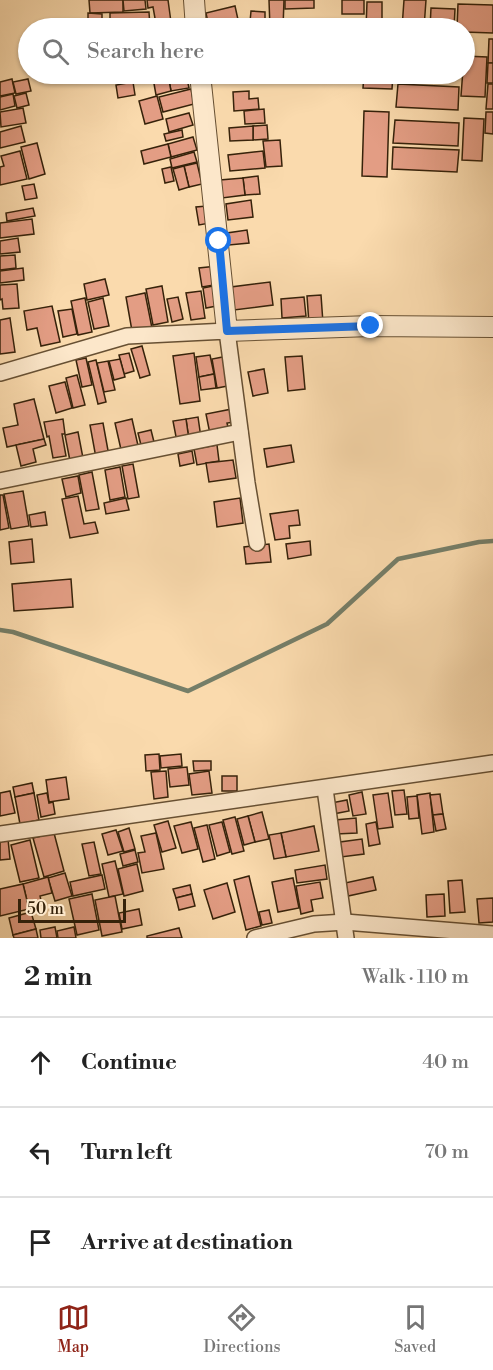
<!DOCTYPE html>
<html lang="en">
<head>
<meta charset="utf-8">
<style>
	:root { --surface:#fff; --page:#f6f6f6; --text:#222; --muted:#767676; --line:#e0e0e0; --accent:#8f2418 }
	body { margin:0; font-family:"Libre Bodoni",serif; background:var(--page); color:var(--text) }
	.scale { position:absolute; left:18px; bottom:15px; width:108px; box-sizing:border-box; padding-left:6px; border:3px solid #36220a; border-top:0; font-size:16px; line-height:21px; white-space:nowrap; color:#36220a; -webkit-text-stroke:4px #fce7ca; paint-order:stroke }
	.stop { position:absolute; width:18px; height:18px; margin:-14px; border:4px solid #1a73e8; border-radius:50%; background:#fff }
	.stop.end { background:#1a73e8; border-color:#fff; box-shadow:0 2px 6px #0008 }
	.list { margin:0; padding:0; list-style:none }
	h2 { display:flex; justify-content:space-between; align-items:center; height:78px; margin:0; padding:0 24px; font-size:26px }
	h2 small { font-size:20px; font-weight:400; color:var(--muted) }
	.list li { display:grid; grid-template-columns:39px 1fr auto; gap:18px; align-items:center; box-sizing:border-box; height:90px; padding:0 24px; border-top:2px solid var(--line) }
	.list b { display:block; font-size:22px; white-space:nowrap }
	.list em { font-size:20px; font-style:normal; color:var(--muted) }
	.icon { flex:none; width:33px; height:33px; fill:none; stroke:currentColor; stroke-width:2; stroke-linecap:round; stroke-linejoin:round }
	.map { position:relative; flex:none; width:493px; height:938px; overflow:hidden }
	.search { position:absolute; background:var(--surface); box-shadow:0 2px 4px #0004; left:18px; right:18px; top:18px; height:66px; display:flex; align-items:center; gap:15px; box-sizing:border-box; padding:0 21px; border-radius:33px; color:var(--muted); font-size:22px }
	.sheet { height:348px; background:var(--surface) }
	nav { display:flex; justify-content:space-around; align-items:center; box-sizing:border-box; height:84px; border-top:2px solid var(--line); background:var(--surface); font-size:16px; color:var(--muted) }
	nav a { display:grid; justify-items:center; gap:3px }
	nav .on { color:var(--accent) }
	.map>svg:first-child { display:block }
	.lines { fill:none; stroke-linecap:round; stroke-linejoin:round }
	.stream { stroke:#757e68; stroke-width:4.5 }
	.building { fill:#e39d84; stroke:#36220a; stroke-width:1.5 }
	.minor-casing { stroke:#675033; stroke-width:18 }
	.tertiary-casing { stroke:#675033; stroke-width:22 }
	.minor { stroke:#fce7ca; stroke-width:15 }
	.tertiary { stroke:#fce7ca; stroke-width:20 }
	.route { stroke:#1a73e8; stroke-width:8 }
</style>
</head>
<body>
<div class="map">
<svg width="493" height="938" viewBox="0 0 493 938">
	<rect width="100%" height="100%" fill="#fadaad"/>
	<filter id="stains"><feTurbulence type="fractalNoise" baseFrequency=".00333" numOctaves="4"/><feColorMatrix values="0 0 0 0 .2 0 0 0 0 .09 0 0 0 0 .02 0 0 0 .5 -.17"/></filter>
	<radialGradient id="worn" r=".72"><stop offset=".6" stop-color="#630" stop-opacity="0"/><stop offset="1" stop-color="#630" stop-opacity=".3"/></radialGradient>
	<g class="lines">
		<path class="stream" d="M 0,630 L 13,632 L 188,691 L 327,624 L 398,559 L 479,542 L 493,541"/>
	</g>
	<g class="building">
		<path d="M 89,0 L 123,0 L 123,12 L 90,13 Z"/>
		<path d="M 123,0 L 145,0 L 146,9 L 124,11 Z"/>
		<path d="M 147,0 L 168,0 L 171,22 L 156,24 L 153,7 L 148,8 Z"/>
		<path d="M 269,0 L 284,0 L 283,28 L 270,28 Z"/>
		<path d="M 285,0 L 314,0 L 314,8 L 285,9 Z"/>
		<rect x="342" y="0" width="22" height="14"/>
		<path d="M 404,0 L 426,0 L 424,28 L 402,28 Z"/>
		<path d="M 367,2 L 382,2 L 382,28 L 366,28 Z"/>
		<path d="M 458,4 L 493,5 L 493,33 L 464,32 L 464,28 L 457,28 Z"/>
		<path d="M 235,6 L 239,24 L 209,28 L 206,13 Z"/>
		<path d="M 431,8 L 455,9 L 454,28 L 430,28 Z"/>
		<path d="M 251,11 L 265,12 L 265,23 L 250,22 Z"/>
		<path d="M 149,12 L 150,27 L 110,28 L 110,13 Z"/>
		<path d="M 88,13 L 102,14 L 102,28 L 88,28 Z"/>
		<path d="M 489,39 L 493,39 L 493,63 L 488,63 Z"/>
		<path d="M 464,56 L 487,57 L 485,97 L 461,96 Z"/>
		<path d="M 488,63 L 493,63 L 493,83 L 487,83 Z"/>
		<path d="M 176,74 L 186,74 L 189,88 L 171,91 L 168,75 Z"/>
		<path d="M 364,74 L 393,74 L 392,89 L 363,88 Z"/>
		<path d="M 396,74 L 414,74 L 413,83 L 395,81 Z"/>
		<path d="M 168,75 L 171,91 L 156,95 L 153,78 Z"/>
		<path d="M 12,79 L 15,93 L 0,96 L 0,82 Z"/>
		<path d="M 28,79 L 31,91 L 16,94 L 13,82 Z"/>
		<path d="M 133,82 L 135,95 L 118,98 L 116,85 Z"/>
		<path d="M 398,84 L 459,87 L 458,110 L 396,107 Z"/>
		<path d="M 488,84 L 493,84 L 493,109 L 486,109 Z"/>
		<path d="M 191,89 L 194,104 L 163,112 L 159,97 Z"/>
		<path d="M 249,91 L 249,99 L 258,98 L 259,109 L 234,111 L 233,92 Z"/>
		<path d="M 26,93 L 29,105 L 17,108 L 14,96 Z"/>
		<path d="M 13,94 L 15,106 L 0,110 L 0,97 Z"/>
		<path d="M 157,96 L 163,119 L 145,124 L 139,101 Z"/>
		<path d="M 23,108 L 26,123 L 1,127 L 0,112 Z"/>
		<path d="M 264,109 L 265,123 L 245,124 L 244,111 Z"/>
		<path d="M 364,111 L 389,112 L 387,177 L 362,176 Z"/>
		<path d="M 486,112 L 493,112 L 493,134 L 485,133 Z"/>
		<path d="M 189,113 L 193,125 L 169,132 L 166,119 Z"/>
		<path d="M 464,118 L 484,119 L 482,161 L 462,160 Z"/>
		<path d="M 395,120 L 459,123 L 458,146 L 393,143 Z"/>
		<path d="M 267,125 L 268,139 L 253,140 L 253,126 Z"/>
		<path d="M 21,126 L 25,142 L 0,148 L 0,132 Z"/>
		<path d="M 253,126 L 253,140 L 230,141 L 229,128 Z"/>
		<path d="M 182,130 L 183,137 L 166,141 L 164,134 Z"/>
		<path d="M 193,137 L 197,150 L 171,157 L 168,144 Z"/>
		<path d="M 280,140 L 282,166 L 266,167 L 263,141 Z"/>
		<path d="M 37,143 L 45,174 L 29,179 L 21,147 Z"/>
		<path d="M 168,144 L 171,157 L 144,164 L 141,151 Z"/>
		<path d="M 393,147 L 459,150 L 457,172 L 392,169 Z"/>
		<path d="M 20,151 L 27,179 L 0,185 L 0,167 L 4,166 L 1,156 Z"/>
		<path d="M 263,151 L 265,168 L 230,171 L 228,155 Z"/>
		<path d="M 194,152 L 197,162 L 172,168 L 170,159 Z"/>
		<path d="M 197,163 L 202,184 L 189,187 L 184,166 Z"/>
		<path d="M 184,166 L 189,187 L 179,190 L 173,169 Z"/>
		<path d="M 171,167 L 174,181 L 165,183 L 162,169 Z"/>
		<path d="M 258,176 L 260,194 L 245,195 L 243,178 Z"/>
		<path d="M 243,178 L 245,195 L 222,198 L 220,180 Z"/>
		<path d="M 34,184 L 37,198 L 25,200 L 22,186 Z"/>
		<path d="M 251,200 L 253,217 L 228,220 L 226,204 Z"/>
		<path d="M 207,206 L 210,223 L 199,225 L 196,207 Z"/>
		<path d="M 33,208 L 35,216 L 7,221 L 6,213 Z"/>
		<path d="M 32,219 L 34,234 L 0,238 L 0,223 Z"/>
		<path d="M 247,230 L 249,243 L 229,245 L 227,233 Z"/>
		<path d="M 18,238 L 20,252 L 0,254 L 0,241 Z"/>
		<path d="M 15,255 L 16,268 L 0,270 L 0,256 Z"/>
		<path d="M 217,266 L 220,284 L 202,287 L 199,268 Z"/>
		<path d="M 23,268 L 24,280 L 0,283 L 0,271 Z"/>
		<path d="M 105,279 L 109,295 L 87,300 L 84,284 Z"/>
		<path d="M 270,282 L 273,305 L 234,310 L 231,287 Z"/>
		<path d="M 17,284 L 19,308 L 3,309 L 2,299 L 0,300 L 0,285 Z"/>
		<path d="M 218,285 L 222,305 L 206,308 L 203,288 Z"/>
		<path d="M 162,286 L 168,322 L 153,325 L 146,289 Z"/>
		<path d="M 201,291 L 205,318 L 191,320 L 186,293 Z"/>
		<path d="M 145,293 L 152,328 L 132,331 L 126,297 Z"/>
		<path d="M 321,295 L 323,323 L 309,324 L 307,296 Z"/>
		<path d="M 178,297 L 183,319 L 172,322 L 167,299 Z"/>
		<path d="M 304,297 L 306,316 L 282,318 L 281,299 Z"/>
		<path d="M 85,298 L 92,332 L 78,335 L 71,301 Z"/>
		<path d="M 103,298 L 109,326 L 94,329 L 88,302 Z"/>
		<path d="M 52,306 L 60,342 L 41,346 L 37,328 L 27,330 L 24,311 Z"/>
		<path d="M 72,309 L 77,334 L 63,337 L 58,311 Z"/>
		<path d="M 10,318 L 15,352 L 0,354 L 0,320 Z"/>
		<path d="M 142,346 L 150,375 L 140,378 L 131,349 Z"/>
		<path d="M 129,353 L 134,371 L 124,374 L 119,355 Z"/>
		<path d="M 194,353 L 200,401 L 180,404 L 173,356 Z"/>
		<path d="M 210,355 L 214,374 L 199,377 L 196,357 Z"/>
		<path d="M 228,356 L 233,385 L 217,388 L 212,359 Z"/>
		<path d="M 302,356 L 305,389 L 288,391 L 285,357 Z"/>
		<path d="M 86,358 L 92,385 L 82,387 L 76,360 Z"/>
		<path d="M 120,359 L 125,377 L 114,380 L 109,361 Z"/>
		<path d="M 96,360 L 106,402 L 98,404 L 88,362 Z"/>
		<path d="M 108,361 L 115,390 L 104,392 L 97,363 Z"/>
		<path d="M 264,369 L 268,393 L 253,396 L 248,372 Z"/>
		<path d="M 214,374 L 216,388 L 201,390 L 199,377 Z"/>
		<path d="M 77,375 L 85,405 L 73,408 L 66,378 Z"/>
		<path d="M 65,382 L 72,408 L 56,413 L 49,386 Z"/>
		<path d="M 34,399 L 44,439 L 7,447 L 3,428 L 18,425 L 14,404 Z"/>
		<path d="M 232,409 L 234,422 L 227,423 L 229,431 L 210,434 L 206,414 Z"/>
		<path d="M 198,417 L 201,438 L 189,440 L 186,419 Z"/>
		<path d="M 63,419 L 65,434 L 62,434 L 66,456 L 53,458 L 49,436 L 47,437 L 44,422 Z"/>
		<path d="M 132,419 L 139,450 L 122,454 L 115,423 Z"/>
		<path d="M 186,419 L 189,440 L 177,442 L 173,421 Z"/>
		<path d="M 103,423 L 109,456 L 96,458 L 90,425 Z"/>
		<path d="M 151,430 L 155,446 L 142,449 L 138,433 Z"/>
		<path d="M 78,432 L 83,458 L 70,461 L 65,435 Z"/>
		<path d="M 44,439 L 46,445 L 33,449 L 36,462 L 21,466 L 16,445 Z"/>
		<path d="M 217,445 L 219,461 L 197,465 L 194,449 Z"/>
		<path d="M 291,445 L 294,462 L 267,467 L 264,449 Z"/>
		<path d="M 192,451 L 194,463 L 180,466 L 178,454 Z"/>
		<path d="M 233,460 L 236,478 L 209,482 L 206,463 Z"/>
		<path d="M 133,464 L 139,497 L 128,499 L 122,466 Z"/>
		<path d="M 120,467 L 125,497 L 110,500 L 105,470 Z"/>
		<path d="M 92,472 L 99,509 L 86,511 L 79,475 Z"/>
		<path d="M 78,476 L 81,493 L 66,497 L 62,479 Z"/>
		<path d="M 23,491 L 29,526 L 11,529 L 4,494 Z"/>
		<path d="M 0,495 L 3,495 L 9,528 L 0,530 Z"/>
		<path d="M 78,496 L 84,524 L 95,522 L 98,533 L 70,538 L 62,499 Z"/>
		<path d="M 126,498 L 129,510 L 106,514 L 104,503 Z"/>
		<path d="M 240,498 L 243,523 L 217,527 L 214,502 Z"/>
		<path d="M 298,510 L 300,525 L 289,526 L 290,538 L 275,540 L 270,514 Z"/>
		<path d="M 45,512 L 47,525 L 31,527 L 29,515 Z"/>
		<path d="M 32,539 L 34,562 L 11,564 L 9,542 Z"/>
		<path d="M 310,541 L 311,555 L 288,559 L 286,544 Z"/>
		<path d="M 269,544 L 271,562 L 246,564 L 244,547 Z"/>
		<path d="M 71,579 L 73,607 L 14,611 L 12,584 Z"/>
		<path d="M 159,754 L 160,770 L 146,771 L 145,755 Z"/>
		<path d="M 181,754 L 182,766 L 161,768 L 160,756 Z"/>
		<path d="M 193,761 L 211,761 L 211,770 L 194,771 Z"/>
		<path d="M 187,767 L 189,785 L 170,787 L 168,769 Z"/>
		<path d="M 166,771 L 168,797 L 154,799 L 151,772 Z"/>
		<path d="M 209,771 L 212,793 L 192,795 L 189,774 Z"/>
		<rect x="222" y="776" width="15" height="15"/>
		<path d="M 66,777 L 69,799 L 49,802 L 46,780 Z"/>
		<path d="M 32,783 L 34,793 L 15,797 L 13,787 Z"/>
		<path d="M 404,790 L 407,814 L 395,815 L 392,791 Z"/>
		<path d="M 10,791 L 15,813 L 0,816 L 0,793 Z"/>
		<path d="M 362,792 L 366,814 L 353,816 L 349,795 Z"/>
		<path d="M 34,793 L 39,820 L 20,824 L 15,797 Z"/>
		<path d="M 47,793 L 49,803 L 53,802 L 55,814 L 41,817 L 37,795 Z"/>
		<path d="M 388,793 L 393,827 L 378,829 L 373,795 Z"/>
		<path d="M 430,793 L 434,832 L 422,834 L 417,795 Z"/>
		<path d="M 440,794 L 443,814 L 433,815 L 430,795 Z"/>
		<path d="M 417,796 L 419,818 L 409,819 L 407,797 Z"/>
		<path d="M 347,800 L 349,811 L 333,814 L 331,803 Z"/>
		<path d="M 262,812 L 269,839 L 255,842 L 248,816 Z"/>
		<path d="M 443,814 L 446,829 L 436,831 L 433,815 Z"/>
		<path d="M 248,816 L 255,842 L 244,845 L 237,819 Z"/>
		<path d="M 235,817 L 244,851 L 232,854 L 223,820 Z"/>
		<path d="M 356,818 L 357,833 L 336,834 L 335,820 Z"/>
		<path d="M 168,821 L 176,848 L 162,852 L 154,825 Z"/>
		<path d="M 191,822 L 198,849 L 182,853 L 174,826 Z"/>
		<path d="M 222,822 L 230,852 L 217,856 L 209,825 Z"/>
		<path d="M 376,822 L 380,844 L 369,846 L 366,824 Z"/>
		<path d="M 207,825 L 215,859 L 203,862 L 194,828 Z"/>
		<path d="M 314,826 L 319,851 L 286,857 L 281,833 Z"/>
		<path d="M 129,828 L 135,849 L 124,852 L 118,832 Z"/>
		<path d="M 116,830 L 123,851 L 108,855 L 102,834 Z"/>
		<path d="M 54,833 L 64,871 L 44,877 L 33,838 Z"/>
		<path d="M 156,833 L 164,869 L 142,873 L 138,853 L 145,852 L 141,836 Z"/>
		<path d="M 281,833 L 286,857 L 274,859 L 269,835 Z"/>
		<path d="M 8,839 L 10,859 L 0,860 L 0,840 Z"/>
		<path d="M 362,839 L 364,854 L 341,857 L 340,842 Z"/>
		<path d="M 30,840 L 39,878 L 20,882 L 11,845 Z"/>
		<path d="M 94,842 L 101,874 L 89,876 L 82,844 Z"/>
		<path d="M 135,850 L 138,862 L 123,866 L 120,854 Z"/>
		<path d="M 115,861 L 123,894 L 109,897 L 102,864 Z"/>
		<path d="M 137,864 L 143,891 L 124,896 L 118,869 Z"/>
		<path d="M 325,865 L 327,879 L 297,883 L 295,870 Z"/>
		<path d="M 65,873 L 72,896 L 55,901 L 48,878 Z"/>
		<path d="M 102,875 L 105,889 L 73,896 L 70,882 Z"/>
		<path d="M 249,876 L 261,926 L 246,930 L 234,880 Z"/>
		<path d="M 48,877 L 52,893 L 40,896 L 42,905 L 29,909 L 23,884 Z"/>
		<path d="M 373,877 L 376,890 L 348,896 L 345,883 Z"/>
		<path d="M 293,878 L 299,908 L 278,912 L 272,882 Z"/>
		<path d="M 462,880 L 465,912 L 450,913 L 448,881 Z"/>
		<path d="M 320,882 L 323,898 L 311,900 L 313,911 L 301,914 L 296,886 Z"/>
		<path d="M 227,883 L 235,912 L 213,919 L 204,890 Z"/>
		<path d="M 23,884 L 29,909 L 0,916 L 0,889 Z"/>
		<path d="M 190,885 L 192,894 L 176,898 L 173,889 Z"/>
		<path d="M 92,894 L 99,930 L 77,935 L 69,899 Z"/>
		<path d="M 192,894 L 195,906 L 179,910 L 176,898 Z"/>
		<path d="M 444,894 L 445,916 L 427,917 L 426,895 Z"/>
		<path d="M 115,896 L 122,932 L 102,936 L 95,900 Z"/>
		<path d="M 493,898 L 493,922 L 479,923 L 477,899 Z"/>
		<path d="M 139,909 L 142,925 L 122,929 L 119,913 Z"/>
		<path d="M 269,910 L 272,923 L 262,925 L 259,912 Z"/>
		<path d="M 31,912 L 36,929 L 13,935 L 9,918 Z"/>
		<path d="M 55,927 L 57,938 L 41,938 L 40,930 Z"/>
		<path d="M 74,927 L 76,938 L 58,938 L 57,931 Z"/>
		<path d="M 179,928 L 182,938 L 147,938 L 147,936 Z"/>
		<path d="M 36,929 L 38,938 L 14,938 L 13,935 Z"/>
	</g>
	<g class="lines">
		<defs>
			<g id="minor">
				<path d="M 0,373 L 127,336 L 227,331 L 247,483 L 257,543"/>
				<path d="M 0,481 L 240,432"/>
				<path d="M 325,789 L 346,938"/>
				<path d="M 0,834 L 493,763"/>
				<path d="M 255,938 L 314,924 L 345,922 L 493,934"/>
			</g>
			<g id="tertiary">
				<path d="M 194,0 L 196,28"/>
				<path d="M 200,74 L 227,331 L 371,326 L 493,327"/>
			</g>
		</defs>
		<use href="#minor" class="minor-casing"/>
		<use href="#tertiary" class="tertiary-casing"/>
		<use href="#minor" class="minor"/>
		<use href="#tertiary" class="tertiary"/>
	</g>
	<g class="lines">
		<path class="route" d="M 219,241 L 227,331 L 371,326"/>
	</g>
	<rect width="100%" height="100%" filter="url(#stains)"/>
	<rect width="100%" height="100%" fill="url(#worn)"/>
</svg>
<div class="scale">50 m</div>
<div class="stop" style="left:219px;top:241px"></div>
<div class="stop end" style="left:371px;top:326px"></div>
<div class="search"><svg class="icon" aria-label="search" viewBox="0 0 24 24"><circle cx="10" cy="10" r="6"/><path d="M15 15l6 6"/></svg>Search here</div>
</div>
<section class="sheet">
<h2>2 min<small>Walk · 110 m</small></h2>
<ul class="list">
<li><svg class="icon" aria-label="ahead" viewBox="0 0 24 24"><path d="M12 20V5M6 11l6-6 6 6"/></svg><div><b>Continue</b></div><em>40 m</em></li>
<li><svg class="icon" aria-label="left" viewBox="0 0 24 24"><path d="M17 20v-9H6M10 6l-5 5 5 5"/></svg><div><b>Turn left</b></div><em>70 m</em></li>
<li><svg class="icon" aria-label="arrive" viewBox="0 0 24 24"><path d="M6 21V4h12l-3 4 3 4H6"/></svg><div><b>Arrive at destination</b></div></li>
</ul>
</section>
<nav>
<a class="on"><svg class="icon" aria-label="map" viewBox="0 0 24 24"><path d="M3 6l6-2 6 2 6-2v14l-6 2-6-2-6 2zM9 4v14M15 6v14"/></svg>Map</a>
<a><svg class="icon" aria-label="directions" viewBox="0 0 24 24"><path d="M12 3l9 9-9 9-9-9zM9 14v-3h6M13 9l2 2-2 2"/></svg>Directions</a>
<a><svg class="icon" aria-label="saved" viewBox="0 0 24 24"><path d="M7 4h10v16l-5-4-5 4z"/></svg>Saved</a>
</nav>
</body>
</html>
